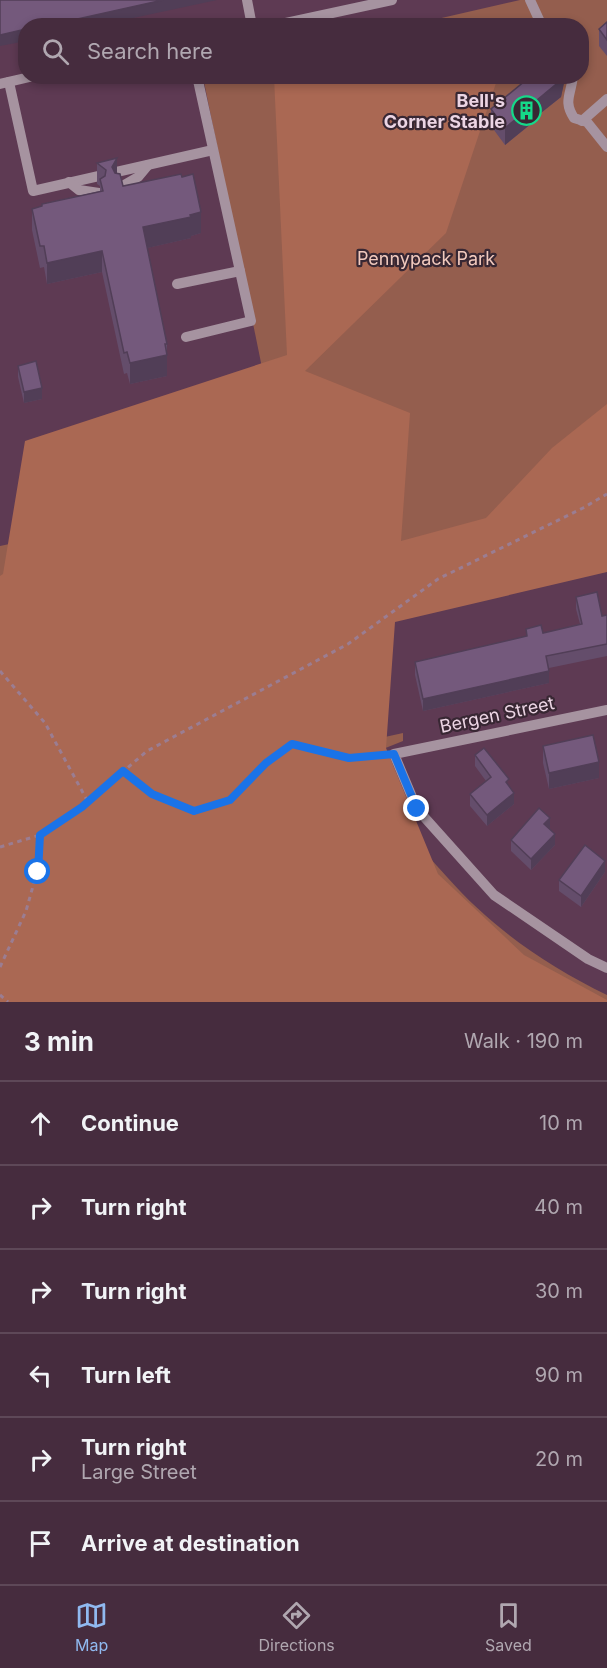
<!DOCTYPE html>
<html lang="en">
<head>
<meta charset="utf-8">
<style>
	:root { --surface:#462c3e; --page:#503849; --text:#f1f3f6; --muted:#b0a7b0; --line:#5e4858; --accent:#90b9f0 }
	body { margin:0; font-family:Inter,sans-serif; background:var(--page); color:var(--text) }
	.stop { position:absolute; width:18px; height:18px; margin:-14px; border:4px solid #1a73e8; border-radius:50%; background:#fff }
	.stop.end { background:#1a73e8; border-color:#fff; box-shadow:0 2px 6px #0008 }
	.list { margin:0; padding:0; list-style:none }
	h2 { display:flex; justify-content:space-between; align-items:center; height:78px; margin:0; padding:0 24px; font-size:26px }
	h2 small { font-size:20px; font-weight:400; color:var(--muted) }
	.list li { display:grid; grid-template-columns:39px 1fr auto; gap:18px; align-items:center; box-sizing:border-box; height:84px; padding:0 24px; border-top:2px solid var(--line) }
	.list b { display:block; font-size:22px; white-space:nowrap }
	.list p { margin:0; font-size:20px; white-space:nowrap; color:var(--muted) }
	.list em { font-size:20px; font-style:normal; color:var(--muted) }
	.icon { flex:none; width:33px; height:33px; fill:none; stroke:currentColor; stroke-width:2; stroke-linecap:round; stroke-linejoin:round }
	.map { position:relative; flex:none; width:607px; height:1002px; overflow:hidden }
	.search { position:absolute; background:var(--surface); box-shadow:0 3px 9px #0003; left:18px; right:18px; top:18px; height:66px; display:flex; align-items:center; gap:15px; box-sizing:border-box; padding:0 21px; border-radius:24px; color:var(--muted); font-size:22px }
	.sheet { height:582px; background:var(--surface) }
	nav { display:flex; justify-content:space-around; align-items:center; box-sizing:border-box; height:84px; border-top:2px solid var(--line); background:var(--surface); font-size:16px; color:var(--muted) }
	nav a { display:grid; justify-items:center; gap:3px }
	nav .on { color:var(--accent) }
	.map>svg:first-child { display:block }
	.green { fill:#945e4e }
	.forest { fill:#aa6853 }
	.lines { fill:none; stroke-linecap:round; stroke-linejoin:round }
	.path { stroke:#9b7d92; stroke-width:3; stroke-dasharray:4.5 4.5; stroke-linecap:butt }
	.minor { stroke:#a693a0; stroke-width:10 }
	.wall { fill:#644d6b }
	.shaded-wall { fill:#513e57 }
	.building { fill:#74597c; stroke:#513e57; stroke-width:1.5 }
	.route { stroke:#1a73e8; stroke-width:8 }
	.labels { text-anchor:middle; stroke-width:4.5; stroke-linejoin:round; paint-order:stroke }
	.poi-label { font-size:18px; font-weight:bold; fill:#ecd5e4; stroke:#382733; text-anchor:end }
	.park-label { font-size:18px; fill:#f2cabe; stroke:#382733 }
	.street-label { font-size:18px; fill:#ecd5e4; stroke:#382733 }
</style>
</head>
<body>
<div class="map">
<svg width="607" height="1002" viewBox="0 0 607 1002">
	<rect width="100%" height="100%" fill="#5e3a53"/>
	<path class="green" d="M 520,0 L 607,0 L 607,490 L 320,655 L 344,746 L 403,733 L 403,741 L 368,755 C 387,787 404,822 426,853 C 432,861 440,869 447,877 C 492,928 546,965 607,995 L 607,1002 L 0,1002 L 0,546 L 286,486 L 203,77 L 582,76 L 582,26 L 411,25 Z"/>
	<path class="forest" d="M 274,77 L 498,77 L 446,233 L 305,371 L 410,413 L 401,541 L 486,518 L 552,448 L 607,404 L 607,572 L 395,622 L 386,748 L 438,874 L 524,955 L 607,1000 L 607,1002 L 0,1002 L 0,576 L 3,574 L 25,441 L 287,355 Z"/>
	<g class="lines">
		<g class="path">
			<path d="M 0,671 L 45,723 L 88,802"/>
			<path d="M 123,772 L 152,794 L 194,811 L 230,800 L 266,763 L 292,744 L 349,758 L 381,755"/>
			<path d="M 0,847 L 40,835 L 82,807 L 147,751 L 348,644 L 438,579 L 583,508 L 607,494"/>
			<path d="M 0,967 L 26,911 L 37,872 L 40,836"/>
			<path d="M 0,995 L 8,1002"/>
		</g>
		<g class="minor">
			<path d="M 247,0 L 252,26"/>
			<path d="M 530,0 L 542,26"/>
			<path d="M 272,26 L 392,0"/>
			<path d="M 573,76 C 571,95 563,101 574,118 L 587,122 L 607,147"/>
			<path d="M 9,82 L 33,191 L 213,150"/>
			<path d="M 0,84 L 34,76"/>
			<path d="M 582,121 L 607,99"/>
			<path d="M 69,182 L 79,190 L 99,193"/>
			<path d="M 119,188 L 138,177 L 148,165"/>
			<path d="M 177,284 L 240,271"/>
			<path d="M 186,337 L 251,321 L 197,76"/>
			<path d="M 607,710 L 394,754 L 417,809 L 494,895 L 588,959 L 607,968"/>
		</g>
	</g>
	<g class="wall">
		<path d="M 607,22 L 607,56 L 599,46 L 599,29 Z"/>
		<path d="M 565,76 L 561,97 L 532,120 L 532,123 L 505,145 L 491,126 L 491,109 Z"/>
		<path d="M 97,163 L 117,173 L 123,186 L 201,233 L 191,236 L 191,238 L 147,248 L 167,344 L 167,376 L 130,384 L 127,373 L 124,374 L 102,272 L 47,284 L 44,267 L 40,268 L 32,230 L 32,209 L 42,207 L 42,204 L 100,191 L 100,186 L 97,184 Z"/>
		<path d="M 18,366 L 42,399 L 24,403 L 18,377 Z"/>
		<path d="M 576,597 L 602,616 L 607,615 L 607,656 L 549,668 L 549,683 L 423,711 L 415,675 L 415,662 L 526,637 L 526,629 L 543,633 L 580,624 L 576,609 Z"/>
		<path d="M 543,746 L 599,778 L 549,789 L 543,763 Z"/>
		<path d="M 475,755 L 509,787 L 514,804 L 487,826 L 470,806 L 470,794 L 486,781 L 475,766 Z"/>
		<path d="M 550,829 L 555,845 L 531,870 L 511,851 L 511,840 Z"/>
		<path d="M 605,872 L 581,907 L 559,891 L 559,880 Z"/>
	</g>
	<g class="shaded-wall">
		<path d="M 163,0 L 217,0 L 96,26 L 46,26 Z"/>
		<path d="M 26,29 L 26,41 L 0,46 L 0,35 Z"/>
		<path d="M 562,76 L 565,76 L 565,79 L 561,97 L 532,120 L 532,123 L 505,145 L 505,128 Z"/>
		<path d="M 117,158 L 117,180 L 112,167 Z"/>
		<path d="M 201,212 L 201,233 L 191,236 L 191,238 L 143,249 L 143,227 Z"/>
		<path d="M 102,251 L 102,272 L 47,284 L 47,263 Z"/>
		<path d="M 167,355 L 167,376 L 130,384 L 130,363 Z"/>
		<path d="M 42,388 L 42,399 L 24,403 L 24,392 Z"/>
		<path d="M 549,671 L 549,683 L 423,711 L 423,699 Z"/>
		<path d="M 599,762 L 599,778 L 549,789 L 549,773 Z"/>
		<path d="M 514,793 L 514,804 L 487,826 L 487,815 Z"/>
		<path d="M 550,818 L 550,830 L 544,824 Z"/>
		<path d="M 555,834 L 555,845 L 531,870 L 531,859 Z"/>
		<path d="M 605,861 L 605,872 L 581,907 L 581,896 Z"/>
	</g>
	<g class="building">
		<path d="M 0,0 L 163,0 L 46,26 L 26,26 L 26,29 L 0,35 Z"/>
		<path d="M 607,22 L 607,40 L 599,29 Z"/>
		<path d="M 531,76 L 562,76 L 561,80 L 531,105 L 532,106 L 505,128 L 491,109 Z"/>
		<path d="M 117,158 L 112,167 L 115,173 L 120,174 L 123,186 L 181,174 L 182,177 L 193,174 L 201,212 L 190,215 L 191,217 L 143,227 L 167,344 L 165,344 L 167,355 L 130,363 L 127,352 L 124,353 L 102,251 L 47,263 L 44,246 L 40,246 L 32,209 L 42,206 L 42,204 L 103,191 L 100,179 L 105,176 L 106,170 L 97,163 Z"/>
		<path d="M 36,361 L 42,388 L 24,392 L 18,366 Z"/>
		<path d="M 597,592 L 602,616 L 607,615 L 607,644 L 546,656 L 549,671 L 423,699 L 415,662 L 527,636 L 526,629 L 541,625 L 543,633 L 582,624 L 576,597 Z"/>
		<path d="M 593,735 L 599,762 L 549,773 L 543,746 Z"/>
		<path d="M 484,748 L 509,779 L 506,782 L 514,793 L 487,815 L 470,794 L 491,777 L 475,755 Z"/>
		<path d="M 539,808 L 550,818 L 544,824 L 555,834 L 531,859 L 511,840 Z"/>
		<path d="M 585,845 L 605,861 L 581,896 L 559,880 Z"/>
	</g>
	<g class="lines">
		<path class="route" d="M 38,872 L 40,835 L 82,807 L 123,771 L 152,794 L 194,811 L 230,800 L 266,763 L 292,744 L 349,758 L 394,754 L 417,809"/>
	</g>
	<defs>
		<symbol id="building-ring" viewBox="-11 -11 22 22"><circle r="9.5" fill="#382733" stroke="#15d989" stroke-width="1.5"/><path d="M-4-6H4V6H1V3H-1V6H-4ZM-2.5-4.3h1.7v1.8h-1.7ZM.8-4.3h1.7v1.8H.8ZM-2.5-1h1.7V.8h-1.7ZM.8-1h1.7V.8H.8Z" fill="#15d989"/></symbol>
	</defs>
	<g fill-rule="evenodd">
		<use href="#building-ring" x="510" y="94" width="33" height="33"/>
	</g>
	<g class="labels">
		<g class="poi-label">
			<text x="505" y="107">Bell's<tspan x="505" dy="21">Corner Stable</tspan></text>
		</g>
		<g class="park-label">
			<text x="426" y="265">Pennypack Park</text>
		</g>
		<g class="street-label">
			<text transform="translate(497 715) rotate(-12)" y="6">Bergen Street</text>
		</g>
	</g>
</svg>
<div class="stop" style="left:38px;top:872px"></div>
<div class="stop end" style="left:417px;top:809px"></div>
<div class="search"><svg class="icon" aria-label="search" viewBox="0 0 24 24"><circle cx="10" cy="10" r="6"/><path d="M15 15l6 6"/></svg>Search here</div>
</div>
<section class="sheet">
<h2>3 min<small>Walk · 190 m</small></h2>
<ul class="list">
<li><svg class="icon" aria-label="ahead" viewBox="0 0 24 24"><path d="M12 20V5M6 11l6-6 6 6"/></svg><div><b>Continue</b></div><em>10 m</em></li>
<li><svg class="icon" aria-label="right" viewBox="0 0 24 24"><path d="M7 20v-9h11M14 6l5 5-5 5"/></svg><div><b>Turn right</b></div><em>40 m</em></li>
<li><svg class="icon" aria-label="right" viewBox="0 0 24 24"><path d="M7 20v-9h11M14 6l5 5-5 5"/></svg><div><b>Turn right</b></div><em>30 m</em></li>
<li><svg class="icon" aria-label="left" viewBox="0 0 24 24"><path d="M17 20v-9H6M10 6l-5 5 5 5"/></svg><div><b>Turn left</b></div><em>90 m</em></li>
<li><svg class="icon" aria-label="right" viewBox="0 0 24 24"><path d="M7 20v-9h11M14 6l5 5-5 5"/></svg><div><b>Turn right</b><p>Large Street</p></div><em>20 m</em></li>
<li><svg class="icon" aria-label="arrive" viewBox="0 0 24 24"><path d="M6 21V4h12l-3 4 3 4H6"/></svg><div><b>Arrive at destination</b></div></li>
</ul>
</section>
<nav>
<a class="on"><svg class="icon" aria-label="map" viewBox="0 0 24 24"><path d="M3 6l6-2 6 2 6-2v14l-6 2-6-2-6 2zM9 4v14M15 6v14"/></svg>Map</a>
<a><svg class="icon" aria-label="directions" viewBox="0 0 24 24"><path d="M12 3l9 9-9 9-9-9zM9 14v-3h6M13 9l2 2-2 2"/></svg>Directions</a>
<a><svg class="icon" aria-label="saved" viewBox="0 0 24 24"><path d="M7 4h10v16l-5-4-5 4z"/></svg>Saved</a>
</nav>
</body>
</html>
